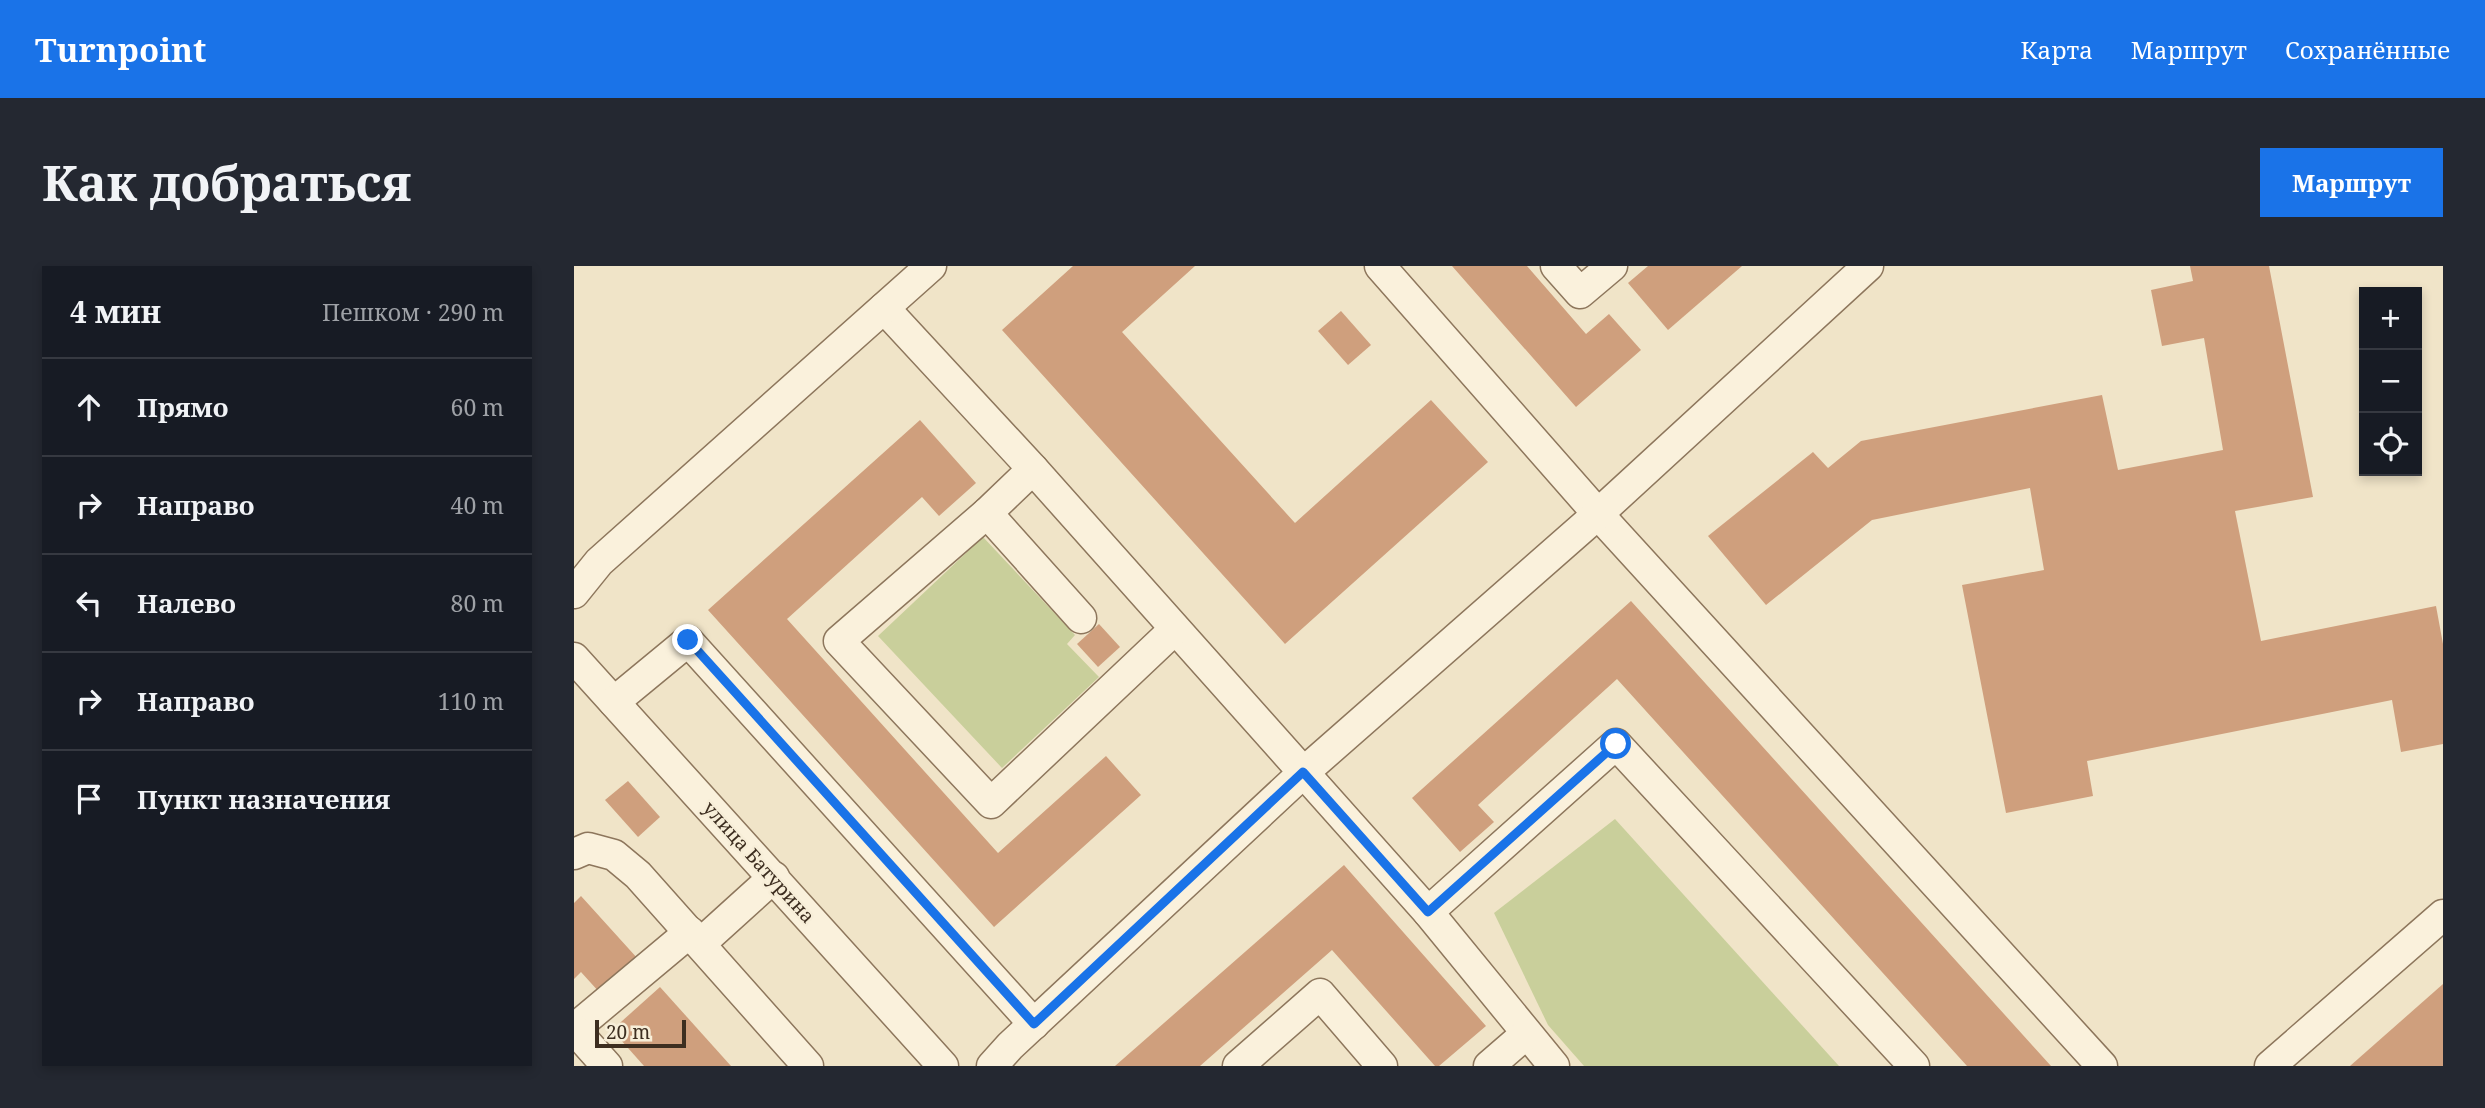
<!DOCTYPE html>
<html lang="ru">
<head>
<meta charset="utf-8">
<style>
	:root { --surface:#171b24; --page:#242831; --text:#f1f3f6; --muted:#9ea1a6; --line:#363941; --accent:#1a73e8 }
	body { margin:0; font-family:"Noto Serif",serif; background:var(--page); color:var(--text) }
	.controls { position:absolute; right:21px; top:21px; display:grid; overflow:hidden; border-radius:0px; box-shadow:0 4px 10px #0003 }
	.controls button { width:63px; height:63px; display:grid; place-items:center; padding:0; border:0; border-bottom:2px solid var(--line); background:var(--surface); color:var(--text); font:35px sans-serif }
	.scale { position:absolute; left:21px; bottom:18px; width:91px; box-sizing:border-box; padding-left:7px; border:4px solid #3d2e20; border-top:0; font-size:19px; line-height:24px; white-space:nowrap; color:#3d2e20; -webkit-text-stroke:5px #f7eed8; paint-order:stroke }
	.stop { position:absolute; width:21px; height:21px; margin:-16px; border:5px solid #1a73e8; border-radius:50%; background:#fff }
	.stop.end { background:#1a73e8; border-color:#fff; box-shadow:0 2px 7px #0008 }
	.list { margin:0; padding:0; list-style:none }
	h2 { display:flex; justify-content:space-between; align-items:center; height:91px; margin:0; padding:0 28px; font-size:30px }
	h2 small { font-size:23px; font-weight:400; color:var(--muted) }
	.list li { display:grid; grid-template-columns:46px 1fr auto; gap:21px; align-items:center; box-sizing:border-box; height:98px; padding:0 28px; border-top:2px solid var(--line) }
	.list b { display:block; font-size:26px; white-space:nowrap }
	.list em { font-size:23px; font-style:normal; color:var(--muted) }
	.icon { flex:none; width:38px; height:38px; fill:none; stroke:currentColor; stroke-width:2; stroke-linecap:round; stroke-linejoin:round }
	.map { position:relative; flex:none; width:1869px; height:800px; overflow:hidden; border-radius:0px }
	header { display:flex; align-items:center; gap:42px; box-sizing:border-box; height:98px; padding:0 35px; background:var(--accent); color:#fff }
	header strong { font-size:33px }
	nav { display:flex; gap:38px; margin-inline-start:auto; font-size:24px }
	.intro { display:flex; align-items:center; justify-content:space-between; box-sizing:border-box; height:168px; padding:0 42px }
	h1 { margin:0; font-size:49px }
	.button { padding:18px 32px; border-radius:0px; background:var(--accent); color:#fff; font-size:24px; font-weight:700 }
	main { display:flex; gap:42px; padding:0 42px }
	aside { flex:1; background:var(--surface); border-radius:0px; box-shadow:0 4px 10px #0003 }
	.map>svg:first-child { display:block }
	.green { fill:#c9cf9b }
	.building { fill:#cf9f7d }
	.lines { fill:none; stroke-linecap:round; stroke-linejoin:round }
	.minor-casing { stroke:#8d765c; stroke-width:33 }
	.minor { stroke:#faf1dc; stroke-width:30 }
	.route { stroke:#1a73e8; stroke-width:9 }
	.labels { text-anchor:middle; stroke-width:5; stroke-linejoin:round; paint-order:stroke }
	.street-label { font-size:19px; fill:#3d2e20; stroke:#f7eed8 }
</style>
</head>
<body>
<header>
<strong>Turnpoint</strong>
<nav><a>Карта</a><a>Маршрут</a><a>Сохранённые</a></nav>
</header>
<div class="intro"><h1>Как добраться</h1><a class="button">Маршрут</a></div>
<main>
<aside>
<h2>4 мин<small>Пешком · 290 m</small></h2>
<ul class="list">
<li><svg class="icon" aria-label="ahead" viewBox="0 0 24 24"><path d="M12 20V5M6 11l6-6 6 6"/></svg><div><b>Прямо</b></div><em>60 m</em></li>
<li><svg class="icon" aria-label="right" viewBox="0 0 24 24"><path d="M7 20v-9h11M14 6l5 5-5 5"/></svg><div><b>Направо</b></div><em>40 m</em></li>
<li><svg class="icon" aria-label="left" viewBox="0 0 24 24"><path d="M17 20v-9H6M10 6l-5 5 5 5"/></svg><div><b>Налево</b></div><em>80 m</em></li>
<li><svg class="icon" aria-label="right" viewBox="0 0 24 24"><path d="M7 20v-9h11M14 6l5 5-5 5"/></svg><div><b>Направо</b></div><em>110 m</em></li>
<li><svg class="icon" aria-label="arrive" viewBox="0 0 24 24"><path d="M6 21V4h12l-3 4 3 4H6"/></svg><div><b>Пункт назначения</b></div></li>
</ul>
</aside>
<div class="map">
<svg width="1869" height="800" viewBox="0 0 1869 800">
	<rect width="100%" height="100%" fill="#f0e4c8"/>
	<g class="green">
		<path d="M 409,271 L 501,369 L 493,378 L 525,411 L 428,502 L 304,370 Z"/>
		<path d="M 1041,553 L 1265,800 L 1010,800 L 974,759 L 920,647 Z"/>
	</g>
	<g class="building">
		<path d="M 499,0 L 621,0 L 548,66 L 721,257 L 857,134 L 914,196 L 711,378 L 428,64 Z"/>
		<path d="M 878,0 L 953,0 L 1012,68 L 1035,48 L 1067,84 L 1002,141 Z"/>
		<path d="M 1074,0 L 1168,0 L 1094,64 L 1054,17 Z"/>
		<path d="M 1616,0 L 1695,0 L 1739,231 L 1661,245 L 1687,375 L 1862,340 L 1869,378 L 1869,478 L 1827,486 L 1818,434 L 1513,495 L 1519,530 L 1432,547 L 1388,319 L 1470,304 L 1456,222 L 1298,254 L 1192,339 L 1134,270 L 1239,186 L 1254,202 L 1287,175 L 1528,129 L 1544,204 L 1649,184 L 1630,72 L 1588,80 L 1577,24 L 1619,15 Z"/>
		<path d="M 767,45 L 797,79 L 774,99 L 744,65 Z"/>
		<path d="M 346,154 L 402,217 L 365,250 L 348,231 L 213,353 L 424,587 L 532,490 L 567,529 L 420,661 L 134,344 Z"/>
		<path d="M 1057,335 L 1477,800 L 1393,800 L 1043,413 L 904,539 L 920,556 L 886,586 L 838,532 Z"/>
		<path d="M 525,358 L 546,381 L 524,401 L 503,378 Z"/>
		<path d="M 54,515 L 86,551 L 64,571 L 31,534 Z"/>
		<path d="M 770,599 L 912,760 L 865,800 L 861,800 L 758,684 L 626,800 L 541,800 Z"/>
		<path d="M 7,630 L 64,693 L 26,727 L 7,706 L 0,713 L 0,637 Z"/>
		<path d="M 1869,718 L 1869,800 L 1776,800 Z"/>
		<path d="M 86,721 L 157,800 L 70,800 L 38,764 Z"/>
	</g>
	<g class="lines">
		<defs>
			<g id="minor">
				<path d="M 806,0 L 1024,248 L 1528,800"/>
				<path d="M 982,0 L 1006,27 L 1038,0"/>
				<path d="M 310,42 L 459,203 L 854,646 L 980,800"/>
				<path d="M 459,203 L 413,247 L 265,375 L 417,537 L 601,363"/>
				<path d="M 413,247 L 507,352"/>
				<path d="M 0,327 L 25,296 L 357,0"/>
				<path d="M 0,392 L 369,800"/>
				<path d="M 40,436 L 114,375 L 460,758"/>
				<path d="M 0,588 L 14,582 L 40,589 L 64,609 L 234,800"/>
				<path d="M 854,646 L 1042,478 L 1340,800"/>
				<path d="M 126,678 L 200,611"/>
				<path d="M 0,763 L 116,666"/>
				<path d="M 0,763 L 33,800"/>
				<path d="M 418,800 L 436,780 L 729,507 L 1024,248 L 1294,0"/>
				<path d="M 664,800 L 746,728 L 808,800"/>
				<path d="M 915,800 L 952,768"/>
				<path d="M 1696,800 L 1869,649"/>
			</g>
		</defs>
		<use href="#minor" class="minor-casing"/>
		<use href="#minor" class="minor"/>
	</g>
	<g class="lines">
		<path class="route" d="M 114,374 L 460,758 L 729,506 L 854,646 L 1042,478"/>
	</g>
	<g class="labels">
		<g class="street-label">
			<text transform="translate(185 596) rotate(48)" y="7">улица Батурина</text>
		</g>
	</g>
</svg>
<div class="controls">
<button>+</button>
<button>−</button>
<button><svg class="icon" aria-label="locate" viewBox="0 0 24 24"><circle cx="12" cy="12" r="6"/><path d="M12 2v4M12 18v4M2 12h4M18 12h4"/></svg></button>
</div>
<div class="scale">20 m</div>
<div class="stop" style="left:1042px;top:478px"></div>
<div class="stop end" style="left:114px;top:374px"></div>
</div>
</main>
</body>
</html>
